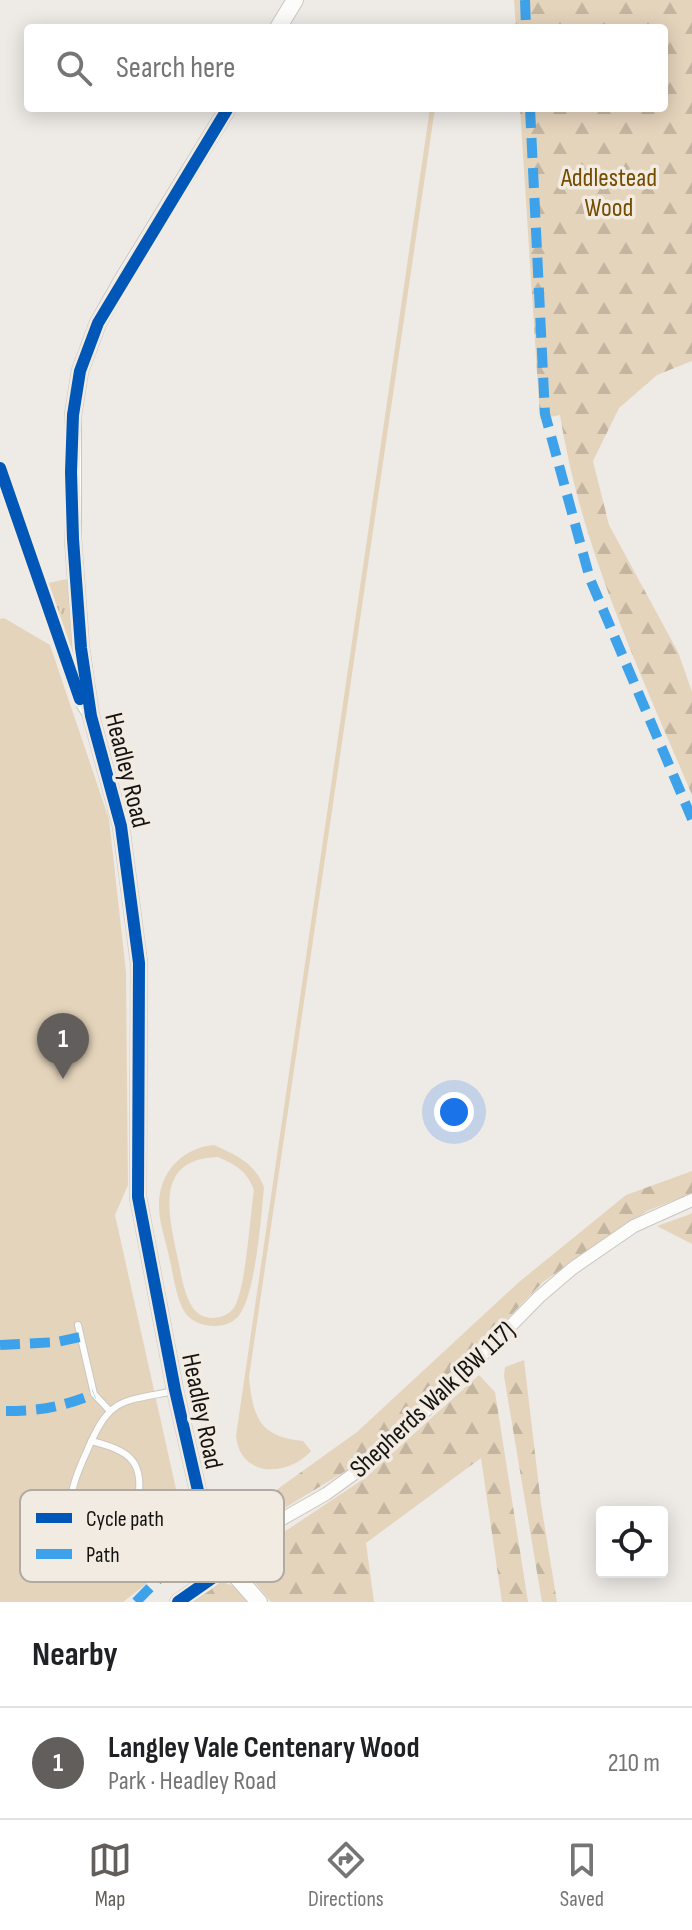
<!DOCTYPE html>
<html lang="en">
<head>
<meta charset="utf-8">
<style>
	:root { --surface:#fff; --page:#f6f6f6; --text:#202124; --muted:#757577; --line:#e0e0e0; --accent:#615e5b }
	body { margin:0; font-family:"Sofia Sans Condensed",sans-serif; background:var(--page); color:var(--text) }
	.controls { position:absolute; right:24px; bottom:24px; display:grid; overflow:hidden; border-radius:8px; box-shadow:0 4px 20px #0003 }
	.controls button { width:72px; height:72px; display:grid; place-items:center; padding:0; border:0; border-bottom:2px solid var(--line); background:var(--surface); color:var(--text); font:40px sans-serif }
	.you { position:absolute; left:454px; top:1112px; width:28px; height:28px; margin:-20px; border:6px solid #fff; border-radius:50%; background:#1a73e8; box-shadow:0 0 0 12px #1a73e833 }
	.badge { display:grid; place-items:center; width:52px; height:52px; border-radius:50%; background:var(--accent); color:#fff; font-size:26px; font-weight:700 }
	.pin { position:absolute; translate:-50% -66px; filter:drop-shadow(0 2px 4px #0008) }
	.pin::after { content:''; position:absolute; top:42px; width:28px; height:24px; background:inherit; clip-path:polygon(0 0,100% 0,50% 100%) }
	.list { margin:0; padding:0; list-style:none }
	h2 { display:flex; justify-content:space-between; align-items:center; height:104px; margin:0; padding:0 32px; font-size:34px }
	h2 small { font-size:26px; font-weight:400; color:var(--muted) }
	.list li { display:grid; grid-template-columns:52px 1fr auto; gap:24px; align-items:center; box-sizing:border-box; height:112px; padding:0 32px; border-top:2px solid var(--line) }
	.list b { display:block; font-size:30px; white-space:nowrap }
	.list p { margin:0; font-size:26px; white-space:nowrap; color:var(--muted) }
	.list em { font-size:26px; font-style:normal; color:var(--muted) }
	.icon { flex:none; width:44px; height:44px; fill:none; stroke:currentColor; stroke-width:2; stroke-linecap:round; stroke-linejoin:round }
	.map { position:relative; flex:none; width:692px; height:1602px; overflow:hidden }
	.search { position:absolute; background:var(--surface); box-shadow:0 4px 20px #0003; left:24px; right:24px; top:24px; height:88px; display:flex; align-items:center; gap:20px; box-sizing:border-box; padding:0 28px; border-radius:8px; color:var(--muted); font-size:30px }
	.sheet { height:216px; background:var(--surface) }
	nav { display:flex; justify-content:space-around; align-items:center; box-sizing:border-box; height:112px; border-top:2px solid var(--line); background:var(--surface); font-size:22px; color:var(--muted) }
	nav a { display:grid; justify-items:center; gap:4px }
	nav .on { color:var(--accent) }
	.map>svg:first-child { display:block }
	.grass { fill:url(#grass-tufts) }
	.forest { fill:url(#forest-firs) }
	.green { fill:#e5d4bc; fill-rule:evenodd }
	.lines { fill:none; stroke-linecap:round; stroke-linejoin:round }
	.service-casing { stroke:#cac7c3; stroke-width:8 }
	.minor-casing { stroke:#cac7c3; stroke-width:14 }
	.tertiary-casing { stroke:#cac7c3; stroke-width:18 }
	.service { stroke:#fcfcfb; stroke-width:6 }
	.minor { stroke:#fcfcfb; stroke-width:12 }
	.tertiary { stroke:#fcfcfb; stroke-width:16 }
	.quiet { stroke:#3da2ea; stroke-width:10; stroke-dasharray:20 10; stroke-linecap:butt }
	.cycleway-casing { stroke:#f2ebe2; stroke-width:17 }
	.cycleway { stroke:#0057b8; stroke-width:12 }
	.labels { text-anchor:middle; stroke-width:7; stroke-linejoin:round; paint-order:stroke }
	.park-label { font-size:26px; fill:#734d00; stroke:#f2ebe2 }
	.street-label { font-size:26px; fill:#151310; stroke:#f2ebe2 }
	.key { fill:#f2ebe2; stroke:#b0aaa3; stroke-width:2 }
	.key-label { font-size:22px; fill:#151310 }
</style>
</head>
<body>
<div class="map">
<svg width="692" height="1602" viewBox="0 0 692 1602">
	<defs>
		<pattern id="grass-tufts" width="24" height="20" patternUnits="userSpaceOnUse" patternTransform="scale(2)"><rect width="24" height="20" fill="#e5d4bc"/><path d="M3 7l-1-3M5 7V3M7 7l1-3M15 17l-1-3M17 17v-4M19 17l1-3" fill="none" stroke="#c4b5a1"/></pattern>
		<pattern id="forest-firs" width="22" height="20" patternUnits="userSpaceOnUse" patternTransform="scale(2)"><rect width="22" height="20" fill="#e5d4bc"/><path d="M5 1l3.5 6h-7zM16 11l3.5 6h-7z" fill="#c4b5a1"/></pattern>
	</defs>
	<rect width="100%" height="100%" fill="#eeeae6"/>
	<path class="grass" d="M 67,579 L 78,681 L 48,583 Z"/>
	<g class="forest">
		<path d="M 514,0 L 692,0 L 692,361 L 657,375 L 619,408 L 593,461 L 609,525 L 678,652 L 692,692 L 692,795 C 640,672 581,548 560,415 L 540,419 L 520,108 L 664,108 L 664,28 L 516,28 Z"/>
		<path d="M 692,1171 L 692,1193 L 647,1211 L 543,1282 L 461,1367 L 349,1469 L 260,1523 L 263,1509 L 279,1488 L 357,1432 L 519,1282 L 626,1195 Z"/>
		<path d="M 692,1213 L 692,1244 L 657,1226 L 688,1215 Z"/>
		<path d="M 524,1360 L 541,1504 L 557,1602 L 542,1602 L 504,1376 L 505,1367 Z"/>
		<path d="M 479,1375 L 495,1392 L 528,1602 L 502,1602 L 481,1458 L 366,1543 L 374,1602 L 271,1602 L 241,1566 L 258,1543 L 284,1532 L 365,1478 Z"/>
		<path d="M 219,1581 L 237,1587 L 250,1602 L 192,1602 Z"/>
	</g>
	<g class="green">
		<path d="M 430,108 L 435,108 L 249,1377 C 253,1417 259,1437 303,1441 L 311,1451 C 288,1477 240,1478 236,1436 Z"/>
		<path d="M 4,618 L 50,645 L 109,819 L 126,972 L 128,1185 L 115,1215 L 176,1489 L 160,1566 L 145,1585 L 123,1602 L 0,1602 L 0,619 Z"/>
		<path d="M 214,1145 C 236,1155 255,1163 264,1187 C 261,1218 256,1290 240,1314 C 229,1331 198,1329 186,1314 C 176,1300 174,1277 170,1261 C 167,1244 159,1224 159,1207 C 158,1173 182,1148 214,1145 ZM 218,1157 C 236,1165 247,1171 254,1190 C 250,1216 246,1286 235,1306 C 226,1321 202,1322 193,1308 C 183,1293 181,1272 177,1255 C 168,1211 155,1159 218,1157 Z"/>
	</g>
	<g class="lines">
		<defs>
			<g id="service">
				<path d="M 78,1325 L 94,1394 L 109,1410"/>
				<path d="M 91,1441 C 125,1449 145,1459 138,1498 C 118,1509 87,1520 71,1499 C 73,1482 80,1467 87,1451 C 110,1397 120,1402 174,1391"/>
			</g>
			<g id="minor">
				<path d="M 0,468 L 81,702 L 88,713"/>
				<path d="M 228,1567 L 251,1540 L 268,1527 L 326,1494 L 362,1468 L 445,1393 L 539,1297 L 573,1268 L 634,1226 L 692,1200"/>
			</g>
			<g id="tertiary">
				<path d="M 278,28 L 295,0"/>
				<path d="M 228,108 L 123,279 L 98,323 L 80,371 L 73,415 L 73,539 L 81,648 L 91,716 L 121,826 L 139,963 L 138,1197 L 175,1390 L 199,1495 L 228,1567 L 259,1602"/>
				<path d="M 178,1602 L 228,1567"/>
			</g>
		</defs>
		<use href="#service" class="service-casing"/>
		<use href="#minor" class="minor-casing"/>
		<use href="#tertiary" class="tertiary-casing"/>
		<use href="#service" class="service"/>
		<use href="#minor" class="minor"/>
		<use href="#tertiary" class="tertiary"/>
		<g class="quiet">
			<path d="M 525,0 L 526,28"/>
			<path d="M 530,108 L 545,414 L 590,579 L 692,819"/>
			<path d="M 0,1345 L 57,1342 L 80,1337"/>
			<path d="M 6,1411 C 41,1411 61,1407 94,1394"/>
			<path d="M 136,1602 L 175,1562 L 183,1505 L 199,1495 L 217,1497 L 224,1514 L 268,1527"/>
		</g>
		<defs>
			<g id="cycleway">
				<path d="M 0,468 L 80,699"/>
				<path d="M 178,1602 L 228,1567 L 199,1495 L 175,1390 L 138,1197 L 139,963 L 121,826 L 91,716 L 81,648 L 73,539 L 71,472 L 73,415 L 80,371 L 98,323 L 228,108"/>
			</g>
		</defs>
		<use href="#cycleway" class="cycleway-casing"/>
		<use href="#cycleway" class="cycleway"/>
	</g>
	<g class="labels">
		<g class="park-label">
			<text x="609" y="186">Addlestead<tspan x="609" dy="30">Wood</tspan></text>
		</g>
		<g class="street-label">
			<text transform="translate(128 770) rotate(76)" y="9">Headley Road</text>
			<text transform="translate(432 1399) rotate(-43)" y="9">Shepherds Walk (BW 117)</text>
			<text transform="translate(203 1411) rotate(78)" y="9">Headley Road</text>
		</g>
	</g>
	<rect x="20" y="1490" width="264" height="92" rx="12" class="key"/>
	<rect x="36" y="1513" width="36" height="10" fill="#0057b8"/>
	<rect x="36" y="1549" width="36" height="10" fill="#3da2ea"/>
	<g class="key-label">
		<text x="86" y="1526">Cycle path</text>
		<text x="86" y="1562">Path</text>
	</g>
</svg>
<div class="controls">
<button><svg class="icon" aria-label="locate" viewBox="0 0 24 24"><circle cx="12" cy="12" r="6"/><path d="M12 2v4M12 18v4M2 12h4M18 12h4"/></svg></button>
</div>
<div class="you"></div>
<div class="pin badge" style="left:63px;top:1079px">1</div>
<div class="search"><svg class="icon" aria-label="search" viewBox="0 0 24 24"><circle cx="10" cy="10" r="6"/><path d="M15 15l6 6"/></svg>Search here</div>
</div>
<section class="sheet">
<h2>Nearby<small></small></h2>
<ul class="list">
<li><span class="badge">1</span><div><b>Langley Vale Centenary Wood</b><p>Park · Headley Road</p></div><em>210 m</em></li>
</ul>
</section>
<nav>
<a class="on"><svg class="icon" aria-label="map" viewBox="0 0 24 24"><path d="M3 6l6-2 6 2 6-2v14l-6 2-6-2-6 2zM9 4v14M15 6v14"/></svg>Map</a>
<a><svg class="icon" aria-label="directions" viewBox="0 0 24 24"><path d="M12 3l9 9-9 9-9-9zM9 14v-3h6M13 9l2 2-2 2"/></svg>Directions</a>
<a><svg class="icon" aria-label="saved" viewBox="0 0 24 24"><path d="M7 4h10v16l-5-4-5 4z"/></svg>Saved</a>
</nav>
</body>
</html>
